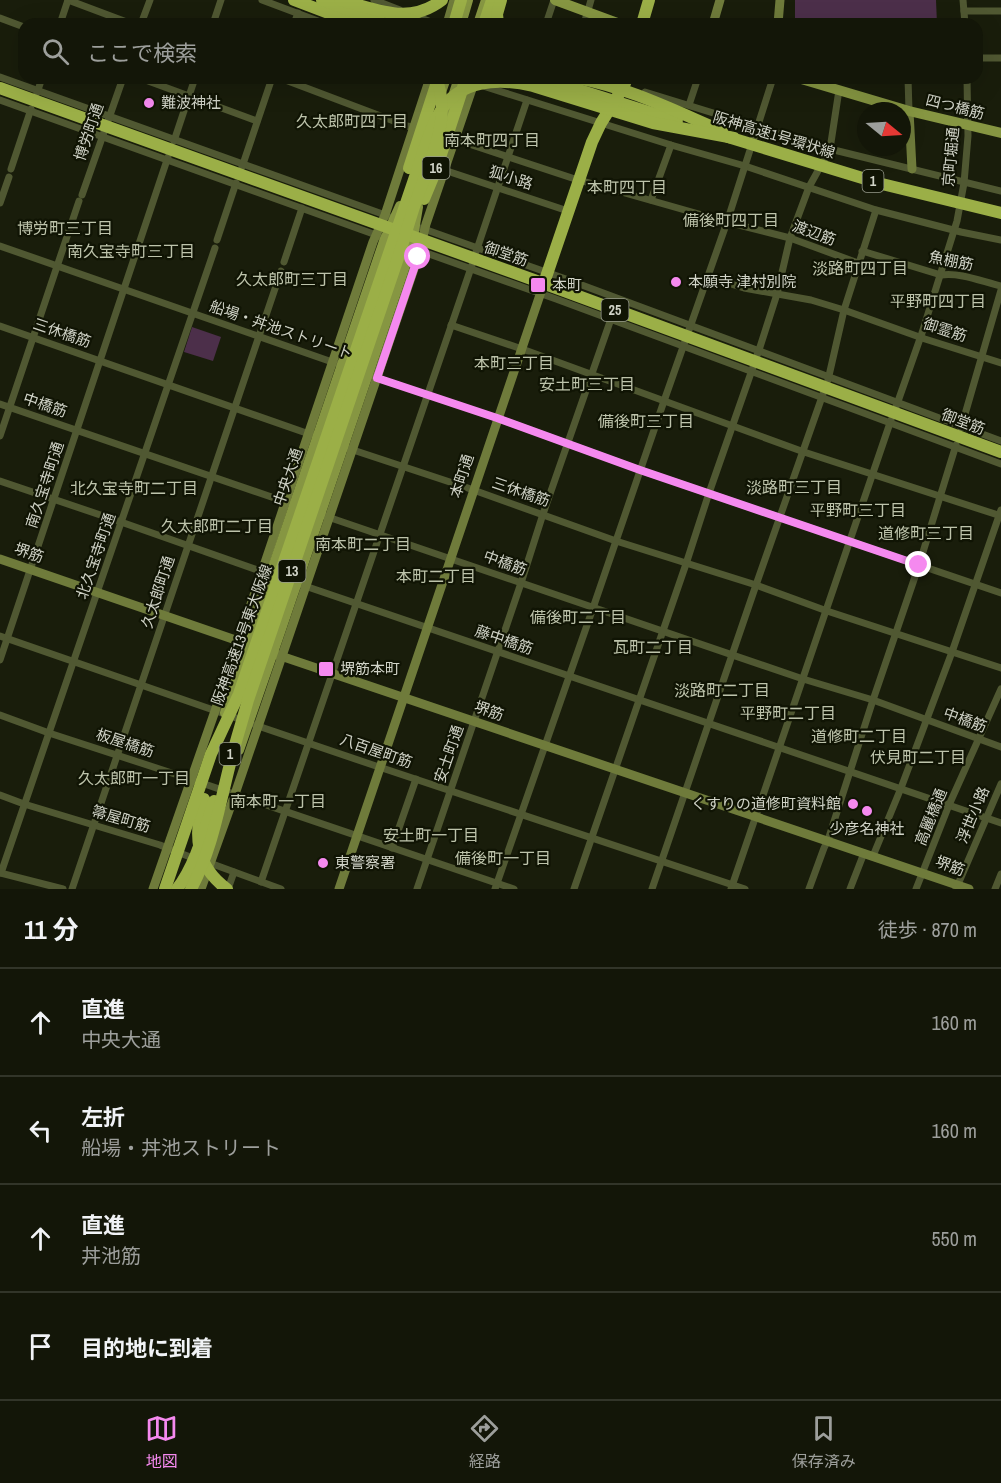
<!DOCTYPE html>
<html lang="ja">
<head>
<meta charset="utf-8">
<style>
	:root { --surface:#131608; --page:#202316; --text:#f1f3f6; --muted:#9d9f9c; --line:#323529; --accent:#f589ef }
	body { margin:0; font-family:"Archivo Narrow","Noto Sans JP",sans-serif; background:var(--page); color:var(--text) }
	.compass { position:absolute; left:857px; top:102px; width:54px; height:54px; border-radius:50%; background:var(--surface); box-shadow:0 6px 24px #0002; rotate:108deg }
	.stop { position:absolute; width:18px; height:18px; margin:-14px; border:4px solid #f589ef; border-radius:50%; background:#fff }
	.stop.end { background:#f589ef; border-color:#fff; box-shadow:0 2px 6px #0008 }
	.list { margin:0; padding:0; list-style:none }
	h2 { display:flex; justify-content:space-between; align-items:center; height:78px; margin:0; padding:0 24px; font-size:26px }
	h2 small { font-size:20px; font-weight:400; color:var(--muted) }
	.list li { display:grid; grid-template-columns:39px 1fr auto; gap:18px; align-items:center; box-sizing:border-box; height:108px; padding:0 24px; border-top:2px solid var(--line) }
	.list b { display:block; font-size:22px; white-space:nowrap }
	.list p { margin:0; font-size:20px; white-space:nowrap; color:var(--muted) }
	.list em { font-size:20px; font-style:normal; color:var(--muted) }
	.icon { flex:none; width:33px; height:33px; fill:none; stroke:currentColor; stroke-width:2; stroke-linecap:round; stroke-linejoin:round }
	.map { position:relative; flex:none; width:1001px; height:889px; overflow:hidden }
	.search { position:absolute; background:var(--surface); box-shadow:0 6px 24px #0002; left:18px; right:18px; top:18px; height:66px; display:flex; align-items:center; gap:15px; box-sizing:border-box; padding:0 21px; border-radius:18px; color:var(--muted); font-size:22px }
	.sheet { height:510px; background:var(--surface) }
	nav { display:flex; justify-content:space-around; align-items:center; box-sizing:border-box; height:84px; border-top:2px solid var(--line); background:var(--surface); font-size:16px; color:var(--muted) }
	nav a { display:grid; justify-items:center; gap:3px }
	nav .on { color:var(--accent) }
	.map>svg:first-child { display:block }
	.green { fill:#4c2f4a }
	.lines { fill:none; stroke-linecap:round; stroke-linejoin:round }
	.street { stroke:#505832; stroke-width:7 }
	.secondary { stroke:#6f7b3b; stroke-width:9 }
	.primary { stroke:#869642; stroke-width:10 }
	.highway { stroke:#9baf47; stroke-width:12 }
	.route { stroke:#f589ef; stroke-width:8 }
	.poi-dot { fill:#f589ef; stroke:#101404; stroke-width:2 }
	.labels { text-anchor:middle; stroke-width:4.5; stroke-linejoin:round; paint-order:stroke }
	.shield { fill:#101404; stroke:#969a8c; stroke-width:1.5 }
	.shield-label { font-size:14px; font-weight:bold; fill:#d0d3c7 }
	.poi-label { font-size:15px; fill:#d0d3c7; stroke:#101404; text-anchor:start }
	.street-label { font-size:15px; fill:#d0d3c7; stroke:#101404 }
	.neighbourhood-label { font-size:16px; fill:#bdc3ab; stroke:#101404 }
</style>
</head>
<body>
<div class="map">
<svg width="1001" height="889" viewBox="0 0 1001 889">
	<rect width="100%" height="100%" fill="#191d0b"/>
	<g class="green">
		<path d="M 795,0 L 936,0 L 937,24 L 795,24 Z"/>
		<path d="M 192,327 L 221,337 L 213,361 L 184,352 Z"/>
	</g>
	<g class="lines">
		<g class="street">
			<path d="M 68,0 L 132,24"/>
			<path d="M 262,0 L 326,24"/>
			<path d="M 374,0 L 400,10"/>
			<path d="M 963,0 L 965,24"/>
			<path d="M 964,11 L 1001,11"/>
			<path d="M 416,16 L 436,24"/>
			<path d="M 0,18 L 24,27"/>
			<path d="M 60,24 L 68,0"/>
			<path d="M 141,24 L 150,0"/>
			<path d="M 213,24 L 221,0"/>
			<path d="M 294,24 L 298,13"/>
			<path d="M 546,24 L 554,0"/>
			<path d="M 584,24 L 591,0"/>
			<path d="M 977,58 L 1001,58"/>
			<path d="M 0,77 L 388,216"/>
			<path d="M 140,78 L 257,121"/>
			<path d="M 280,78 L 407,126 L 417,128"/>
			<path d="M 908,78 L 909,111"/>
			<path d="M 483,86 L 671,145 L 745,166 L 876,210 L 961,232 L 1001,240"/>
			<path d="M 645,92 L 830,149 L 1001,191"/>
			<path d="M 37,93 L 42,78"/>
			<path d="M 0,100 L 379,236"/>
			<path d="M 689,105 L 698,78"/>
			<path d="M 451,138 L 572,178 L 727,222 L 790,238 L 858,263"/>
			<path d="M 174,141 L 195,78"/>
			<path d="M 242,167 L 272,78"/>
			<path d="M 11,169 L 31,109"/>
			<path d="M 444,170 L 568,211"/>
			<path d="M 82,195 L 123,78"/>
			<path d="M 651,200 L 671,145"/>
			<path d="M 0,203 L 9,177"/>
			<path d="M 421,228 L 563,278 L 1001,441"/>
			<path d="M 217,240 L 236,183"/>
			<path d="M 0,246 L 335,363"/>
			<path d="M 415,249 L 556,299 L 1001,464"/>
			<path d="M 862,251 L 941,275 C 960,272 983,282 1001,286"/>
			<path d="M 476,252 L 527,100"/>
			<path d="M 284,262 L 302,208"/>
			<path d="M 708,277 L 744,288 L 811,300 L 844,310 L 925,339 L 1001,363"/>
			<path d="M 451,325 L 522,349 L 804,452 L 1001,516"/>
			<path d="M 0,326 L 312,435"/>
			<path d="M 374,377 L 497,418 L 640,470 L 1001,593"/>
			<path d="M 828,380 L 844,310 L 876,210"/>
			<path d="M 0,404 L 289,503"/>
			<path d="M 896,407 L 922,333 L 957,221 L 964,183 L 968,136 L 967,78"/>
			<path d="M 961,428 L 1001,290"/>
			<path d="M 0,436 L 79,201"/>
			<path d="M 350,449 L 465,487 L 616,541 L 756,585 L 827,611 L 1001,668"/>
			<path d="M 0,481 L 121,522 L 266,573"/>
			<path d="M 325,516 L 803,679 L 873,700 L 1001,747"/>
			<path d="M 302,585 L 1001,823"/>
			<path d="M 0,636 L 245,721"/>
			<path d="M 0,660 L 168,157"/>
			<path d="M 0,715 L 49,733 L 184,777 L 514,889"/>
			<path d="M 255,725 L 373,765 L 745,889"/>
			<path d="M 0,795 L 24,804 L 160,845 L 174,851 L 196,859"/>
			<path d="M 392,848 L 416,779"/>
			<path d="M 873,856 L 901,788 L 952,652 L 1001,510"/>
			<path d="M 207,862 L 281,889"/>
			<path d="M 0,873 L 63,889"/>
			<path d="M 1,873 L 215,248"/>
			<path d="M 261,882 L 472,265"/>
			<path d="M 72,889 L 281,271"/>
			<path d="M 228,889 L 234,872"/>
			<path d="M 417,889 L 521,583 L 543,514 L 612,316"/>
			<path d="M 495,889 L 593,608 L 664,401 L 727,222 L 773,78"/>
			<path d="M 574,889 L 686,564 L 709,493 L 760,347 L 777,294 L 790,238 L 809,187 L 830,149 L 839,90"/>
			<path d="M 652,889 L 756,585 L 823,394"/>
			<path d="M 731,889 L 891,420"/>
			<path d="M 809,889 L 824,848 L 828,840 L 873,700 L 919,565 L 956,445"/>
			<path d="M 850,889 L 864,853"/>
			<path d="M 916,889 L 949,805 L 1001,689"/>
			<path d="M 956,889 L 1001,784"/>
			<path d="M 995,889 L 1001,874"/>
		</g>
		<g class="secondary">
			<path d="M 447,24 L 454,0"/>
			<path d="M 713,24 L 720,0"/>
			<path d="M 778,24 L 780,0"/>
			<path d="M 909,111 L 912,169"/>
			<path d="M 0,559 L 253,646"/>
			<path d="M 266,651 L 969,889"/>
			<path d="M 153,889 L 215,711 L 373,242 L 385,215 L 430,78"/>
			<path d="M 201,889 L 235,794 L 418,257 L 426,224 L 474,83 L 474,78"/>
			<path d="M 339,889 L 544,283"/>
		</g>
		<g class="primary">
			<path d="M 555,0 L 620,24"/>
			<path d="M 461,24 L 468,0"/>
			<path d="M 478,24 L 486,0"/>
			<path d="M 798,78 L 909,111 L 1001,133"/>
			<path d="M 440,95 L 446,78"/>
			<path d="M 443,126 L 459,78"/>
			<path d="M 225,713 L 252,629 L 384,241 L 400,206"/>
			<path d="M 239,750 L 278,638 L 405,266 L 414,231 L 418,207"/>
		</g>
		<g class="highway">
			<path d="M 294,0 L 357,24"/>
			<path d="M 322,0 L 386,24"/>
			<path d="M 340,0 C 377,9 408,26 442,0"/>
			<path d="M 401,17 L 420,24"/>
			<path d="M 454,24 L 461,0"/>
			<path d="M 484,24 L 492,0"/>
			<path d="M 498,24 L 497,14 L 501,0"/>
			<path d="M 642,24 L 649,0"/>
			<path d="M 541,78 L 677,121"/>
			<path d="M 577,78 C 627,87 675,111 722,131"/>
			<path d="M 0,88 L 559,289 L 1001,452"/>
			<path d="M 728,137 L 882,184 L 1001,213"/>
			<path d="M 409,168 L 437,82"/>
			<path d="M 424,199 L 436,170 L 466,78"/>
			<path d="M 544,283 L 592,142 L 601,123 L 624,86 L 627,78"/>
			<path d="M 204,799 C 193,834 195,866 227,889"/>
			<path d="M 165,889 L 211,754 L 239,694 L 419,165 C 425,147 430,128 440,112 C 460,79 499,78 533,86 L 653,123 L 734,138"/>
			<path d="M 177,889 C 196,864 204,831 214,801"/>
			<path d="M 191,889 C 212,850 219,807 230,764 C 235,743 242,722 248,700 L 399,255 C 405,237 410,218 416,201 C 429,163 453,118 436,78"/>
		</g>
	</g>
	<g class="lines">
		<path class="route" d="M 418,257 L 377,378 L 497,418 L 640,470 L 919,565"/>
	</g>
	<g class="poi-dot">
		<circle cx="149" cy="103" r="6"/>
		<circle cx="676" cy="282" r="6"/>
		<rect x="530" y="277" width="16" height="16" rx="3"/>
		<rect x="318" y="661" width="16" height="16" rx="3"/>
		<circle cx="853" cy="804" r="6"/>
		<circle cx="867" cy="811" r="6"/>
		<circle cx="323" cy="863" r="6"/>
	</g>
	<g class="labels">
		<g class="shield">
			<rect x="422.5" y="157" width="27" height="22" rx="4.5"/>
			<rect x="862.5" y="170" width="21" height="22" rx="4.5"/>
			<rect x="601.5" y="299" width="27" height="22" rx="4.5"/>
			<rect x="278.5" y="560" width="27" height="22" rx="4.5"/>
			<rect x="219.5" y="743" width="21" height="22" rx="4.5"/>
		</g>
		<g class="shield-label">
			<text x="436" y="173">16</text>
			<text x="873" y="186">1</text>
			<text x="615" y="315">25</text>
			<text x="292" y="576">13</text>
			<text x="230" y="759">1</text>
		</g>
		<g class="poi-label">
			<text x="161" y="108">難波神社</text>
			<text x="688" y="287">本願寺 津村別院</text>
			<text x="552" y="290">本町</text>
			<text x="340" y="674">堺筋本町</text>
			<text x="841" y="809" text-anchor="end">くすりの道修町資料館</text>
			<text x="867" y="834" text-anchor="middle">少彦名神社</text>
			<text x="335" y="868">東警察署</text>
		</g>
		<g class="street-label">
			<text transform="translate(955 107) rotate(14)" y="5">四つ橋筋</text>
			<text transform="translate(89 132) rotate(-71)" y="5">博労町通</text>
			<text transform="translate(774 135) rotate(17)" y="5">阪神高速1号環状線</text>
			<text transform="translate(951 157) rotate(-85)" y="5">京町堀通</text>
			<text transform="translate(511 178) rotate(18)" y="5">狐小路</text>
			<text transform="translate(814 233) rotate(20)" y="5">渡辺筋</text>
			<text transform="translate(506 254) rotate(19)" y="5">御堂筋</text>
			<text transform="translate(951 261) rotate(11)" y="5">魚棚筋</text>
			<text transform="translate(281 330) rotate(19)" y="5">船場・丼池ストリート</text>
			<text transform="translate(945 330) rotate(18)" y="5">御霊筋</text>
			<text transform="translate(62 333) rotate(19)" y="5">三休橋筋</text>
			<text transform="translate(45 405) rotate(19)" y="5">中橋筋</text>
			<text transform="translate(963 422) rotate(21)" y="5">御堂筋</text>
			<text transform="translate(462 476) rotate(-72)" y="5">本町通</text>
			<text transform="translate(288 477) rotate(-71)" y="5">中央大通</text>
			<text transform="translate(45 485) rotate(-72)" y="5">南久宝寺町通</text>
			<text transform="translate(521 492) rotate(19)" y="5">三休橋筋</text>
			<text transform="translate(29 553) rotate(19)" y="5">堺筋</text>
			<text transform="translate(96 556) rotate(-71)" y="5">北久宝寺町通</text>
			<text transform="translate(505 563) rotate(20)" y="5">中橋筋</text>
			<text transform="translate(158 592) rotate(-72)" y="5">久太郎町通</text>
			<text transform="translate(242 635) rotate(-70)" y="5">阪神高速13号東大阪線</text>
			<text transform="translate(504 640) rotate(19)" y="5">藤中橋筋</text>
			<text transform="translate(489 711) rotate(19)" y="5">堺筋</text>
			<text transform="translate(965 720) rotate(20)" y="5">中橋筋</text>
			<text transform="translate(125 743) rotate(18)" y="5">板屋橋筋</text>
			<text transform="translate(376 751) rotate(19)" y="5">八百屋町筋</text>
			<text transform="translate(449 754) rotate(-71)" y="5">安土町通</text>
			<text transform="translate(973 815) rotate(-67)" y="5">浮世小路</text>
			<text transform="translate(931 817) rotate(-68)" y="5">高麗橋通</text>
			<text transform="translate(121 819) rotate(16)" y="5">箒屋町筋</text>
			<text transform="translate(950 866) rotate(20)" y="5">堺筋</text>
		</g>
		<g class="neighbourhood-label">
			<text x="352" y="127">久太郎町四丁目</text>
			<text x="492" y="146">南本町四丁目</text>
			<text x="627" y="193">本町四丁目</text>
			<text x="731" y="226">備後町四丁目</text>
			<text x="65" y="234">博労町三丁目</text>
			<text x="131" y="257">南久宝寺町三丁目</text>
			<text x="860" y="274">淡路町四丁目</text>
			<text x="292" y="285">久太郎町三丁目</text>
			<text x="938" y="307">平野町四丁目</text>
			<text x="514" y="369">本町三丁目</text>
			<text x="587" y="390">安土町三丁目</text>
			<text x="646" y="427">備後町三丁目</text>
			<text x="794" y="493">淡路町三丁目</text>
			<text x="134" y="494">北久宝寺町二丁目</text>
			<text x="858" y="516">平野町三丁目</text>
			<text x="217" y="532">久太郎町二丁目</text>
			<text x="926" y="539">道修町三丁目</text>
			<text x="363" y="550">南本町二丁目</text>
			<text x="436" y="582">本町二丁目</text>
			<text x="578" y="623">備後町二丁目</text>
			<text x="653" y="653">瓦町二丁目</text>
			<text x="722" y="696">淡路町二丁目</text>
			<text x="788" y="719">平野町二丁目</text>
			<text x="859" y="742">道修町二丁目</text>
			<text x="918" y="763">伏見町二丁目</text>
			<text x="134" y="784">久太郎町一丁目</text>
			<text x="278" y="807">南本町一丁目</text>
			<text x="431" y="841">安土町一丁目</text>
			<text x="503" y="864">備後町一丁目</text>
		</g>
	</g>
</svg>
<svg class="compass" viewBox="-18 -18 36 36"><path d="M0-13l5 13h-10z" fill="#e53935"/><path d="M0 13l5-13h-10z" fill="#9d9f9c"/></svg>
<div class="stop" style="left:418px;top:257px"></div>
<div class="stop end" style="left:919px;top:565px"></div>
<div class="search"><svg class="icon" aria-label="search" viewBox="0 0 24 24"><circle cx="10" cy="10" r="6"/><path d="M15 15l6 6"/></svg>ここで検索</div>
</div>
<section class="sheet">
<h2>11 分<small>徒歩 · 870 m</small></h2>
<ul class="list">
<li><svg class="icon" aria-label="ahead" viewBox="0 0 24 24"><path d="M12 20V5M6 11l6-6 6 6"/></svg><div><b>直進</b><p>中央大通</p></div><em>160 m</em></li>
<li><svg class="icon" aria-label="left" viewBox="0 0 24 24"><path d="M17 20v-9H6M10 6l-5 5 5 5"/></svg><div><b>左折</b><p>船場・丼池ストリート</p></div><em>160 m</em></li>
<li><svg class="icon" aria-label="ahead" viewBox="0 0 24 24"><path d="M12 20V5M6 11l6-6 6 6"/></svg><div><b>直進</b><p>丼池筋</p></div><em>550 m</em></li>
<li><svg class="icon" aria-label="arrive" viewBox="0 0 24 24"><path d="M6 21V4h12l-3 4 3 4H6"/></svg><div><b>目的地に到着</b></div></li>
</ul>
</section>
<nav>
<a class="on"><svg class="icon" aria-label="map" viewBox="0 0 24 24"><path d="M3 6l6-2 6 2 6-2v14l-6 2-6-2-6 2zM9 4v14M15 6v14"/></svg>地図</a>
<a><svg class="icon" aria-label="directions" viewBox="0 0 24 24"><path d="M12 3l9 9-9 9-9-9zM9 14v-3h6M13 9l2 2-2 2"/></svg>経路</a>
<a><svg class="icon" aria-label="saved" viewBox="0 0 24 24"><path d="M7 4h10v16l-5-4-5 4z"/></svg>保存済み</a>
</nav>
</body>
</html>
